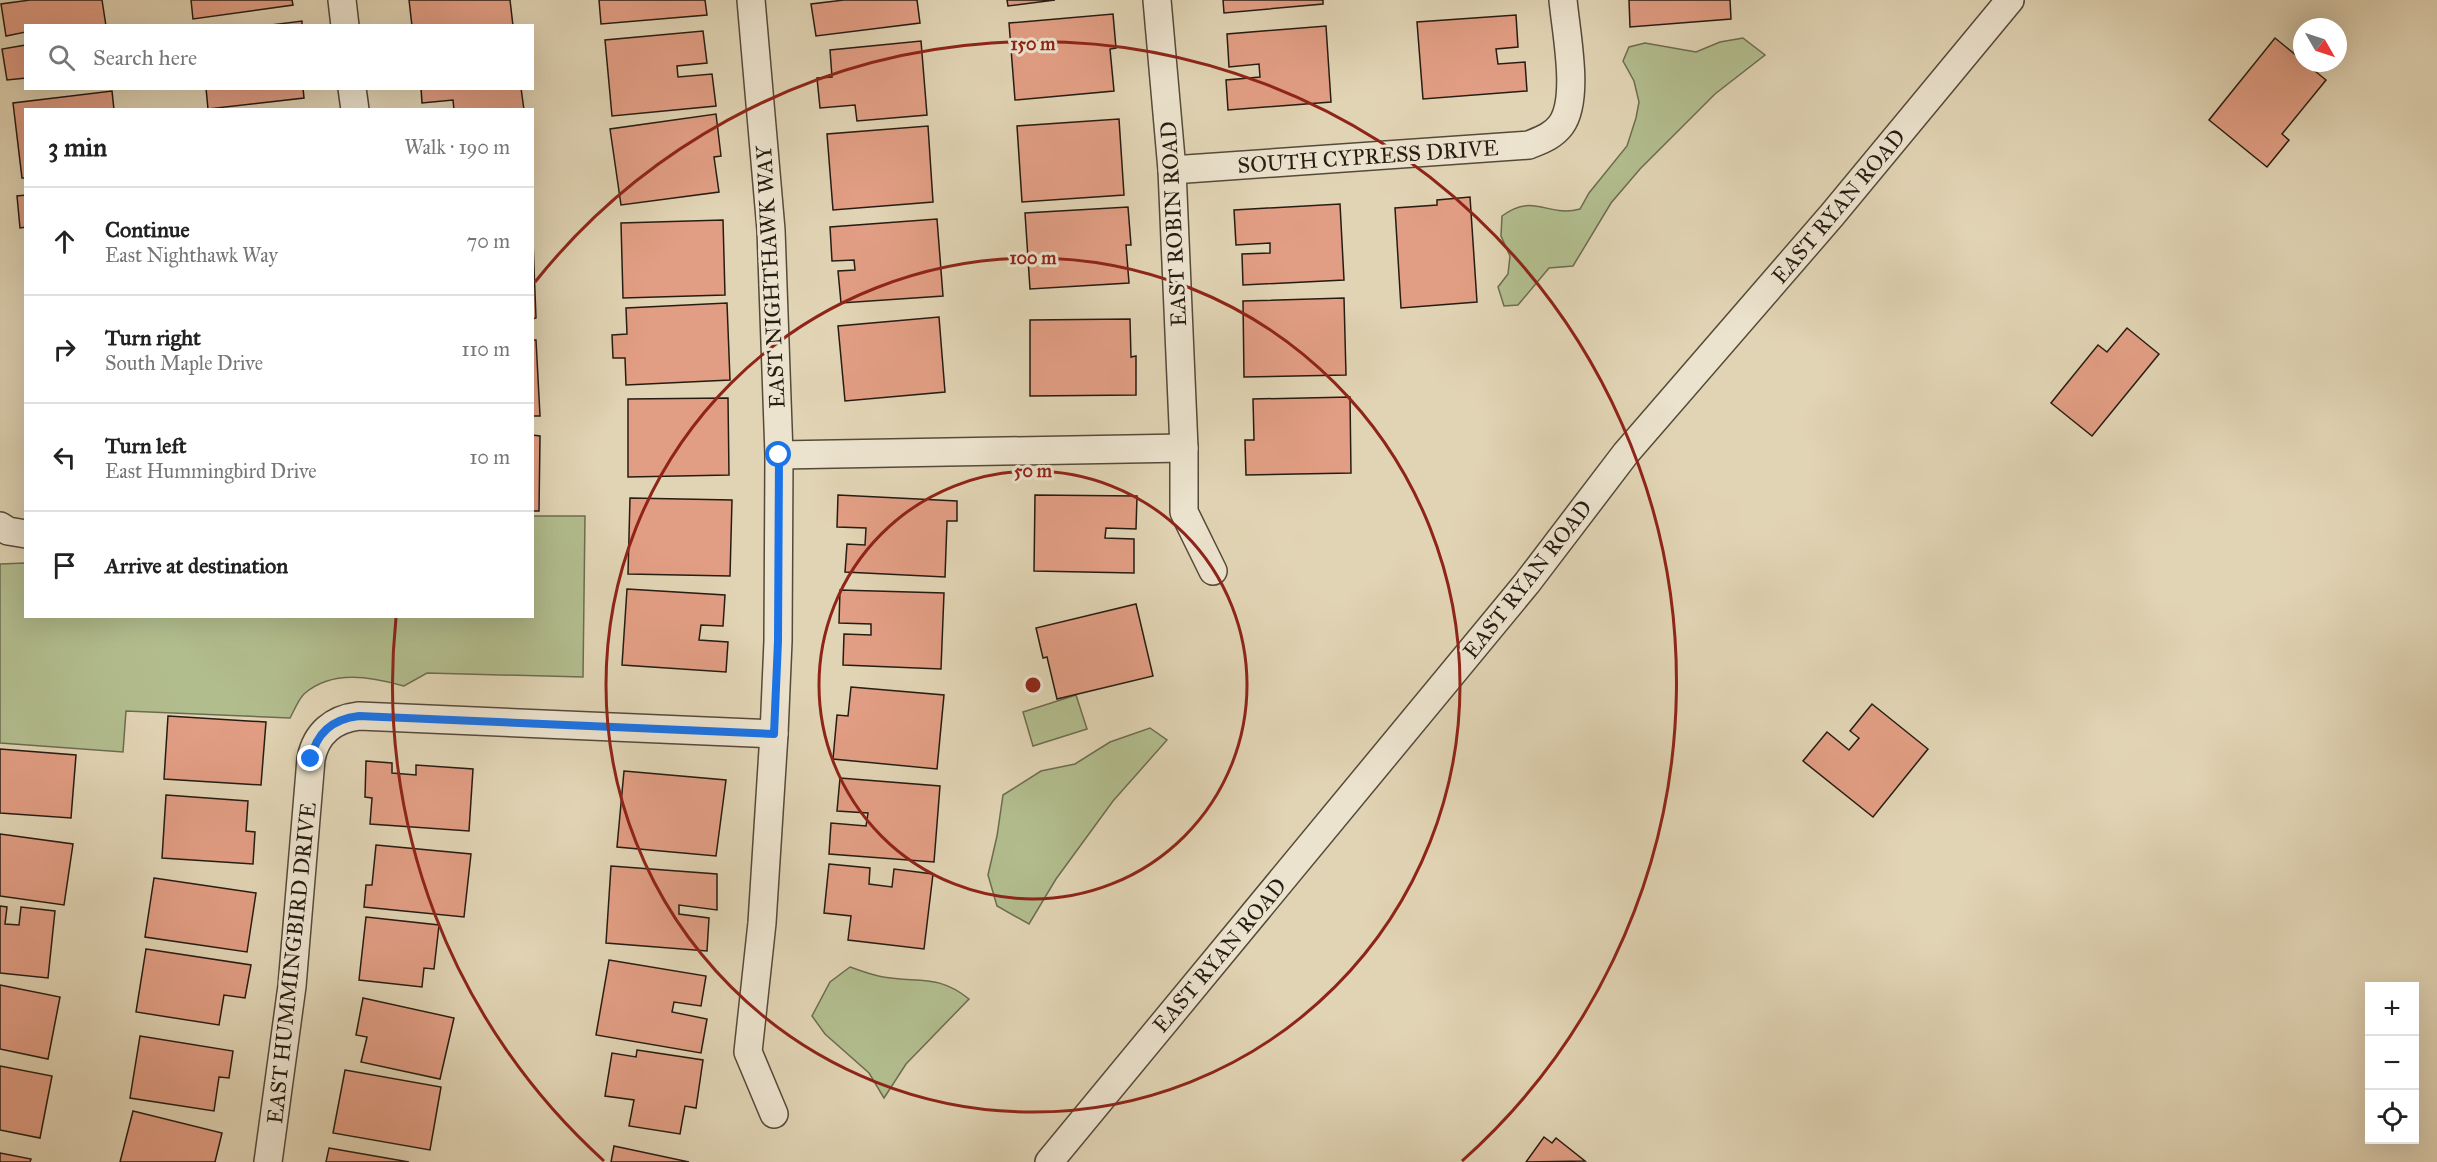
<!DOCTYPE html>
<html lang="en">
<head>
<meta charset="utf-8">
<style>
	:root { --surface:#fff; --page:#f2f2f2; --text:#222; --muted:#767676; --line:#e0e0e0 }
	body { margin:0; font-family:"IM FELL Great Primer",serif; background:var(--page); color:var(--text) }
	.controls { position:absolute; right:18px; bottom:18px; display:grid; overflow:hidden; border-radius:0px; box-shadow:0 6px 24px #0002 }
	.controls button { width:54px; height:54px; display:grid; place-items:center; padding:0; border:0; border-bottom:2px solid var(--line); background:var(--surface); color:var(--text); font:30px sans-serif }
	.compass { position:absolute; left:2293px; top:18px; width:54px; height:54px; border-radius:50%; background:var(--surface); box-shadow:0 6px 24px #0002; rotate:129deg }
	.stop { position:absolute; width:18px; height:18px; margin:-14px; border:4px solid #1a73e8; border-radius:50%; background:#fff }
	.stop.end { background:#1a73e8; border-color:#fff; box-shadow:0 2px 6px #0008 }
	.list { margin:0; padding:0; list-style:none }
	h2 { display:flex; justify-content:space-between; align-items:center; height:78px; margin:0; padding:0 24px; font-size:26px }
	h2 small { font-size:20px; font-weight:400; color:var(--muted) }
	.list li { display:grid; grid-template-columns:39px 1fr auto; gap:18px; align-items:center; box-sizing:border-box; height:108px; padding:0 24px; border-top:2px solid var(--line) }
	.list b { display:block; font-size:22px; white-space:nowrap }
	.list p { margin:0; font-size:20px; white-space:nowrap; color:var(--muted) }
	.list em { font-size:20px; font-style:normal; color:var(--muted) }
	.icon { flex:none; width:33px; height:33px; fill:none; stroke:currentColor; stroke-width:2; stroke-linecap:round; stroke-linejoin:round }
	.map { position:relative; flex:none; width:2437px; height:1162px; overflow:hidden }
	.search { position:absolute; background:var(--surface); box-shadow:0 6px 24px #0002; left:24px; top:24px; width:510px; height:66px; display:flex; align-items:center; gap:15px; box-sizing:border-box; padding:0 21px; border-radius:0px; color:var(--muted); font-size:22px }
	.panel { position:absolute; background:var(--surface); box-shadow:0 6px 24px #0002; left:24px; top:108px; width:510px; height:510px; border-radius:0px }
	.map>svg:first-child { display:block }
	.green { fill:#b2bd8e; stroke:#6c6c50; stroke-width:1.5 }
	.building { fill:#e29e84; stroke:#261c12; stroke-width:1.5 }
	.lines { fill:none; stroke-linecap:round; stroke-linejoin:round }
	.street-casing { stroke:#554a3a; stroke-width:30 }
	.street { stroke:#ece3ce; stroke-width:27 }
	.route { stroke:#1a73e8; stroke-width:8 }
	.ring { fill:none; stroke:#8f2418; stroke-width:3 }
	.labels { text-anchor:middle; stroke-width:6; stroke-linejoin:round; paint-order:stroke }
	.street-label { font-size:22px; fill:#261c12; stroke:#ece3ce }
	.centre { fill:#8f2418; stroke:#ece3ce; stroke-width:3 }
	.ring-label { font-size:18px; text-anchor:middle; font-weight:bold; fill:#8f2418; stroke:#ece3ce; stroke-width:6; stroke-linejoin:round; paint-order:stroke }
</style>
</head>
<body>
<div class="map">
<svg width="2437" height="1162" viewBox="0 0 2437 1162">
	<rect width="100%" height="100%" fill="#e1d4b4"/>
	<filter id="stains"><feTurbulence type="fractalNoise" baseFrequency=".00333" numOctaves="4"/><feColorMatrix values="0 0 0 0 .2 0 0 0 0 .09 0 0 0 0 .02 0 0 0 .5 -.17"/></filter>
	<radialGradient id="worn" r=".72"><stop offset=".6" stop-color="#630" stop-opacity="0"/><stop offset="1" stop-color="#630" stop-opacity=".3"/></radialGradient>
	<g class="green">
		<path d="M 1743,38 L 1765,55 L 1715,94 L 1640,169 L 1611,203 L 1573,266 L 1549,268 L 1518,305 L 1504,306 L 1498,287 L 1508,274 L 1510,256 L 1501,236 L 1502,216 C 1534,192 1548,218 1580,209 L 1589,193 L 1627,146 L 1636,118 L 1639,102 L 1634,81 L 1623,61 L 1629,47 L 1645,43 L 1696,52 L 1720,42 Z"/>
		<path d="M 533,516 L 585,516 L 583,677 L 427,673 L 404,686 C 372,677 332,669 304,694 C 298,700 294,711 290,718 L 126,711 L 123,752 L 0,743 L 0,564 L 25,563 L 26,616 L 532,616 Z"/>
		<path d="M 1076,695 L 1087,729 L 1033,746 L 1023,712 Z"/>
		<path d="M 1150,728 L 1167,740 L 1113,801 L 1056,879 L 1029,924 L 997,906 L 988,875 L 997,836 L 1003,795 L 1041,771 L 1075,764 L 1110,742 Z"/>
		<path d="M 850,967 C 861,971 872,975 883,977 C 919,983 938,974 969,999 L 906,1064 L 884,1098 L 869,1073 L 825,1034 L 812,1016 L 830,982 Z"/>
	</g>
	<g class="building">
		<path d="M 30,0 L 102,0 L 106,26 L 26,26 L 26,32 L 6,36 L 1,4 Z"/>
		<path d="M 191,0 L 292,0 L 293,5 L 193,19 Z"/>
		<path d="M 409,0 L 510,0 L 513,26 L 412,26 Z"/>
		<path d="M 599,0 L 705,0 L 707,15 L 601,24 Z"/>
		<path d="M 844,0 L 917,0 L 920,23 L 816,36 L 811,4 Z"/>
		<path d="M 1007,0 L 1055,0 L 1008,6 Z"/>
		<path d="M 1223,0 L 1323,0 L 1323,4 L 1224,13 Z"/>
		<path d="M 1629,0 L 1730,0 L 1731,19 L 1630,27 Z"/>
		<path d="M 1113,14 L 1116,48 L 1110,49 L 1114,91 L 1015,100 L 1009,23 Z"/>
		<path d="M 1516,15 L 1518,47 L 1496,49 L 1498,64 L 1525,62 L 1527,91 L 1423,99 L 1417,22 Z"/>
		<path d="M 302,21 L 302,26 L 263,26 Z"/>
		<path d="M 1326,26 L 1331,102 L 1228,110 L 1226,80 L 1260,77 L 1259,64 L 1229,67 L 1227,34 Z"/>
		<path d="M 703,31 L 707,63 L 677,66 L 678,77 L 712,74 L 716,106 L 612,116 L 605,40 Z"/>
		<path d="M 2275,38 L 2302,60 L 2302,63 L 2305,63 L 2326,80 L 2282,134 L 2289,140 L 2267,167 L 2209,120 Z"/>
		<path d="M 921,41 L 927,115 L 857,121 L 855,105 L 820,108 L 817,78 L 832,77 L 830,50 Z"/>
		<path d="M 26,45 L 26,78 L 7,80 L 2,49 Z"/>
		<path d="M 206,88 L 303,88 L 304,98 L 208,109 Z"/>
		<path d="M 421,88 L 521,88 L 524,110 L 454,110 L 453,100 L 422,103 Z"/>
		<path d="M 112,91 L 114,110 L 26,110 L 26,178 L 22,178 L 13,103 Z"/>
		<path d="M 716,114 L 721,156 L 714,157 L 719,192 L 621,205 L 610,129 Z"/>
		<path d="M 1119,119 L 1124,195 L 1022,202 L 1017,126 Z"/>
		<path d="M 928,126 L 933,202 L 833,210 L 827,134 Z"/>
		<path d="M 26,195 L 26,227 L 20,228 L 17,196 Z"/>
		<path d="M 1470,197 L 1477,302 L 1401,308 L 1395,208 L 1437,205 L 1437,200 Z"/>
		<path d="M 1340,204 L 1344,280 L 1243,285 L 1242,254 L 1270,253 L 1270,243 L 1236,245 L 1234,210 Z"/>
		<path d="M 1128,207 L 1131,245 L 1126,245 L 1129,283 L 1030,289 L 1025,213 Z"/>
		<path d="M 937,219 L 943,296 L 841,303 L 838,271 L 855,270 L 854,260 L 832,261 L 830,227 Z"/>
		<path d="M 723,220 L 725,295 L 623,298 L 621,223 Z"/>
		<path d="M 533,241 L 536,318 L 532,319 L 532,241 Z"/>
		<path d="M 1344,298 L 1346,375 L 1244,377 L 1243,301 Z"/>
		<path d="M 727,303 L 730,380 L 626,385 L 625,358 L 613,358 L 612,335 L 627,334 L 626,308 Z"/>
		<path d="M 939,317 L 945,392 L 845,401 L 838,326 Z"/>
		<path d="M 1130,319 L 1131,357 L 1136,356 L 1136,395 L 1030,396 L 1030,320 Z"/>
		<path d="M 2127,328 L 2159,354 L 2092,436 L 2051,403 L 2098,345 L 2107,352 Z"/>
		<path d="M 532,340 L 536,340 L 540,416 L 532,416 Z"/>
		<path d="M 1350,397 L 1351,473 L 1246,475 L 1245,440 L 1254,440 L 1253,399 Z"/>
		<path d="M 728,398 L 729,475 L 628,477 L 628,399 Z"/>
		<path d="M 532,435 L 540,436 L 539,511 L 532,511 Z"/>
		<path d="M 838,495 L 957,501 L 957,521 L 947,521 L 945,577 L 845,572 L 847,544 L 865,545 L 866,528 L 837,527 Z"/>
		<path d="M 1035,495 L 1137,496 L 1136,529 L 1106,528 L 1105,538 L 1134,539 L 1134,573 L 1034,571 Z"/>
		<path d="M 630,498 L 732,500 L 730,576 L 628,574 Z"/>
		<path d="M 627,589 L 725,595 L 723,626 L 701,625 L 699,640 L 728,642 L 726,672 L 622,665 Z"/>
		<path d="M 840,590 L 944,593 L 941,669 L 843,665 L 844,634 L 871,635 L 871,624 L 839,623 Z"/>
		<path d="M 1136,604 L 1153,676 L 1057,699 L 1047,657 L 1043,658 L 1036,628 Z"/>
		<path d="M 851,687 L 944,695 L 937,769 L 833,759 L 837,715 L 848,716 Z"/>
		<path d="M 1872,704 L 1928,749 L 1873,817 L 1803,761 L 1827,732 L 1849,750 L 1859,738 L 1850,731 Z"/>
		<path d="M 168,716 L 266,722 L 261,785 L 164,779 Z"/>
		<path d="M 0,749 L 76,755 L 71,818 L 0,813 Z"/>
		<path d="M 366,761 L 392,763 L 392,773 L 416,775 L 416,765 L 473,769 L 469,831 L 370,824 L 372,798 L 365,797 Z"/>
		<path d="M 624,771 L 726,780 L 716,856 L 617,847 Z"/>
		<path d="M 840,778 L 940,786 L 934,862 L 829,854 L 831,823 L 866,826 L 868,813 L 837,811 Z"/>
		<path d="M 166,795 L 248,801 L 246,831 L 255,832 L 253,864 L 162,858 Z"/>
		<path d="M 0,834 L 73,844 L 64,905 L 0,896 Z"/>
		<path d="M 376,845 L 471,854 L 464,917 L 364,907 L 366,885 L 372,885 Z"/>
		<path d="M 829,864 L 870,868 L 869,884 L 892,887 L 894,869 L 933,874 L 924,949 L 848,940 L 851,916 L 824,913 Z"/>
		<path d="M 611,866 L 717,874 L 717,910 L 679,905 L 679,914 L 709,918 L 707,951 L 606,943 Z"/>
		<path d="M 154,878 L 256,893 L 247,952 L 145,937 Z"/>
		<path d="M 0,906 L 7,907 L 5,924 L 19,925 L 21,907 L 55,911 L 48,978 L 0,973 Z"/>
		<path d="M 366,917 L 439,925 L 434,969 L 424,968 L 422,987 L 359,980 Z"/>
		<path d="M 146,949 L 251,965 L 245,998 L 224,995 L 219,1025 L 136,1012 Z"/>
		<path d="M 609,960 L 706,976 L 701,1006 L 674,1002 L 672,1012 L 707,1019 L 701,1053 L 596,1035 Z"/>
		<path d="M 0,985 L 60,997 L 48,1059 L 0,1049 Z"/>
		<path d="M 363,998 L 454,1018 L 440,1079 L 361,1062 L 367,1037 L 356,1035 Z"/>
		<path d="M 140,1036 L 233,1051 L 229,1078 L 219,1077 L 214,1111 L 130,1098 Z"/>
		<path d="M 637,1050 L 703,1060 L 696,1108 L 685,1106 L 680,1134 L 629,1126 L 634,1100 L 605,1096 L 612,1053 L 636,1057 Z"/>
		<path d="M 0,1066 L 52,1076 L 40,1138 L 0,1130 Z"/>
		<path d="M 345,1070 L 441,1087 L 430,1150 L 333,1133 Z"/>
		<path d="M 133,1111 L 222,1133 L 215,1162 L 120,1162 Z"/>
		<path d="M 1544,1137 L 1552,1143 L 1556,1138 L 1585,1161 L 1526,1162 Z"/>
		<path d="M 614,1146 L 689,1162 L 611,1162 Z"/>
		<path d="M 329,1148 L 409,1162 L 326,1162 Z"/>
		<path d="M 0,1153 L 31,1159 L 30,1162 L 0,1162 Z"/>
	</g>
	<g class="lines">
		<defs>
			<g id="street">
				<path d="M 342,0 L 345,26"/>
				<path d="M 751,0 L 771,230 L 779,455 L 778,641 L 774,734 L 762,923 L 748,1052 L 774,1114"/>
				<path d="M 1157,0 L 1172,170 L 1184,448 L 1184,512 L 1213,571"/>
				<path d="M 352,88 L 355,110"/>
				<path d="M 1172,170 L 1529,145 C 1541,140 1553,136 1561,125 C 1580,99 1566,33 1563,0"/>
				<path d="M 779,455 L 1184,448"/>
				<path d="M 0,526 L 8,531 L 26,534"/>
				<path d="M 268,1162 L 292,986 L 311,759 C 316,733 333,719 359,716 L 774,734"/>
				<path d="M 1049,1162 L 1527,583 L 1626,453 L 1832,215 L 2010,0"/>
			</g>
		</defs>
		<use href="#street" class="street-casing"/>
		<use href="#street" class="street"/>
	</g>
	<g class="lines">
		<path class="route" d="M 311,759 C 316,733 333,719 359,716 L 774,734 L 778,641 L 779,455"/>
	</g>
	<g class="ring">
		<circle cx="1033" cy="685" r="214"/>
		<circle cx="1033" cy="685" r="427"/>
		<path d="M604 1161A641 641 0 0 1 396 618M535 282A641 641 0 1 1 1462 1161"/>
	</g>
	<g class="labels">
		<g class="street-label">
			<text transform="translate(1368 156) rotate(-4)" y="8">SOUTH CYPRESS DRIVE</text>
			<text transform="translate(1838 206) rotate(-50)" y="8">EAST RYAN ROAD</text>
			<text transform="translate(1173 224) rotate(-93)" y="8">EAST ROBIN ROAD</text>
			<text transform="translate(770 277) rotate(-93)" y="8">EAST NIGHTHAWK WAY</text>
			<text transform="translate(1527 579) rotate(-52)" y="8">EAST RYAN ROAD</text>
			<text transform="translate(1219 955) rotate(-50)" y="8">EAST RYAN ROAD</text>
			<text transform="translate(291 963) rotate(-84)" y="8">EAST HUMMINGBIRD DRIVE</text>
		</g>
	</g>
	<circle cx="1033" cy="685" r="9" class="centre"/>
	<g class="ring-label">
		<text x="1033" y="50">150 m</text>
		<text x="1033" y="264">100 m</text>
		<text x="1033" y="477">50 m</text>
	</g>
	<rect width="100%" height="100%" filter="url(#stains)"/>
	<rect width="100%" height="100%" fill="url(#worn)"/>
</svg>
<div class="controls">
<button>+</button>
<button>−</button>
<button><svg class="icon" aria-label="locate" viewBox="0 0 24 24"><circle cx="12" cy="12" r="6"/><path d="M12 2v4M12 18v4M2 12h4M18 12h4"/></svg></button>
</div>
<svg class="compass" viewBox="-18 -18 36 36"><path d="M0-13l5 13h-10z" fill="#e53935"/><path d="M0 13l5-13h-10z" fill="#767676"/></svg>
<div class="stop" style="left:779px;top:455px"></div>
<div class="stop end" style="left:311px;top:759px"></div>
<div class="search"><svg class="icon" aria-label="search" viewBox="0 0 24 24"><circle cx="10" cy="10" r="6"/><path d="M15 15l6 6"/></svg>Search here</div>
<section class="panel">
<h2>3 min<small>Walk · 190 m</small></h2>
<ul class="list">
<li><svg class="icon" aria-label="ahead" viewBox="0 0 24 24"><path d="M12 20V5M6 11l6-6 6 6"/></svg><div><b>Continue</b><p>East Nighthawk Way</p></div><em>70 m</em></li>
<li><svg class="icon" aria-label="right" viewBox="0 0 24 24"><path d="M7 20v-9h11M14 6l5 5-5 5"/></svg><div><b>Turn right</b><p>South Maple Drive</p></div><em>110 m</em></li>
<li><svg class="icon" aria-label="left" viewBox="0 0 24 24"><path d="M17 20v-9H6M10 6l-5 5 5 5"/></svg><div><b>Turn left</b><p>East Hummingbird Drive</p></div><em>10 m</em></li>
<li><svg class="icon" aria-label="arrive" viewBox="0 0 24 24"><path d="M6 21V4h12l-3 4 3 4H6"/></svg><div><b>Arrive at destination</b></div></li>
</ul>
</section>
</div>
</body>
</html>
